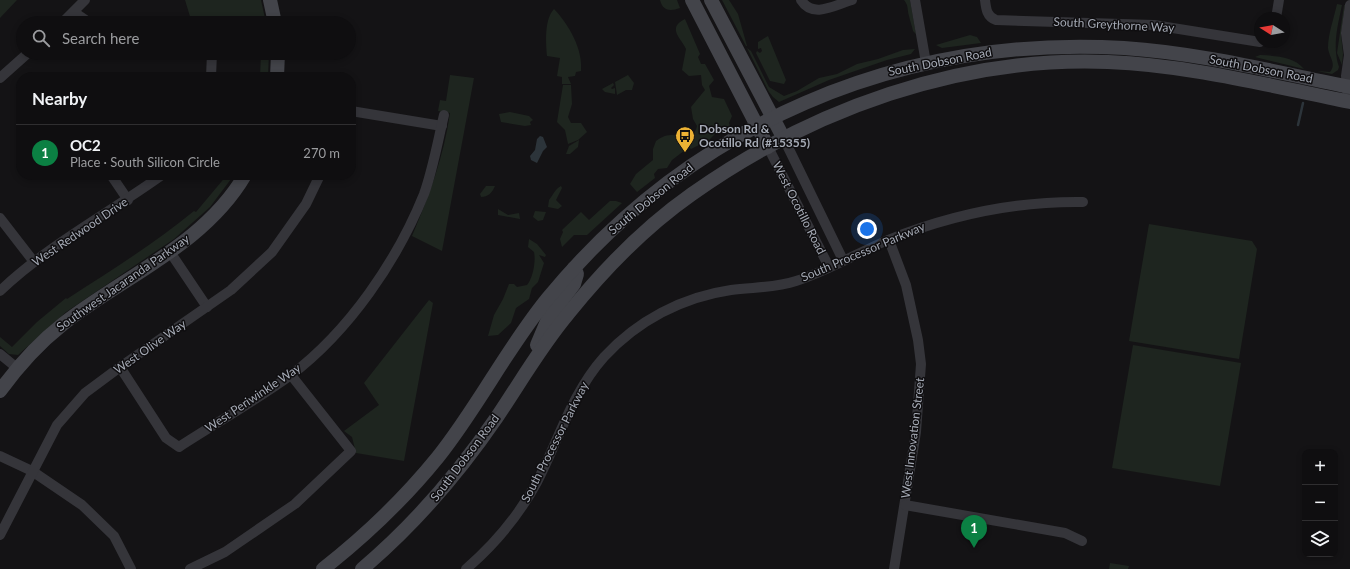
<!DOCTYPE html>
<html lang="en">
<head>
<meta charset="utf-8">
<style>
	:root { --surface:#0f0e10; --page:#1d1c1e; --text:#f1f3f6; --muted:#9b9c9f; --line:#2f2e30; --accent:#0b8043 }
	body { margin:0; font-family:Lato,sans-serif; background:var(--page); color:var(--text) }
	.controls { position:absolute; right:12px; bottom:12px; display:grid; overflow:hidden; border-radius:8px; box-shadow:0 2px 6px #0003 }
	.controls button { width:36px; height:36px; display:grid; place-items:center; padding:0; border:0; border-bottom:1px solid var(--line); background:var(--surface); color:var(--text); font:20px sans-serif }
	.compass { position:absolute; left:1254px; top:12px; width:36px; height:36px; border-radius:50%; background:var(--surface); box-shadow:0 2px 6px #0003; rotate:281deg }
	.you { position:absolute; left:867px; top:229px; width:14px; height:14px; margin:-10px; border:3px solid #fff; border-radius:50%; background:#1a73e8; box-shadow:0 0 0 6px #1a73e833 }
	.badge { display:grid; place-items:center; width:26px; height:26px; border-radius:50%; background:var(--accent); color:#fff; font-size:13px; font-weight:700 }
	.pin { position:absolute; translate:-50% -33px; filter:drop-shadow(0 1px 2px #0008) }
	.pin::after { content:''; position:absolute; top:21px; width:14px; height:12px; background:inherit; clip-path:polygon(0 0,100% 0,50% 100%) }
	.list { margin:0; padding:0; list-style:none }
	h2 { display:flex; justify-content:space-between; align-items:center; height:52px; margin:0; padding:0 16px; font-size:17px }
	h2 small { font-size:13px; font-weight:400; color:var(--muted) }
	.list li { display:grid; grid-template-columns:26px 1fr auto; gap:12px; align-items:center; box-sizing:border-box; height:56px; padding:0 16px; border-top:1px solid var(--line) }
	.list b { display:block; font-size:15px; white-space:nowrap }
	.list p { margin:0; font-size:13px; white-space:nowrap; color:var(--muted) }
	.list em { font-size:13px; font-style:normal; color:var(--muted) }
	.icon { flex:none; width:22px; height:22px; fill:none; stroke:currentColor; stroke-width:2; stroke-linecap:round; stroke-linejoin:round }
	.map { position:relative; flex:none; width:1350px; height:569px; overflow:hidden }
	.search { position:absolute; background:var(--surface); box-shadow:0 2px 6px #0003; left:16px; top:16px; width:340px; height:44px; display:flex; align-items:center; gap:10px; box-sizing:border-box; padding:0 14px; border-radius:22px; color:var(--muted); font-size:15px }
	.panel { position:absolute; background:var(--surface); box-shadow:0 2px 6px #0003; left:16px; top:72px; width:340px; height:108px; border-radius:16px }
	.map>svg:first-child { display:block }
	.green { fill:#1e251f }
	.water { fill:#2c343a }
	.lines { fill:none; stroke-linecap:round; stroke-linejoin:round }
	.stream { stroke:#2c343a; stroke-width:2.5 }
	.street { stroke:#35353a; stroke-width:10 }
	.secondary { stroke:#43444a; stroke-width:14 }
	.labels { text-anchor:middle; stroke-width:3; stroke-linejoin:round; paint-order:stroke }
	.street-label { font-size:12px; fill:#a5aab5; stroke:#0f0e10 }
	.poi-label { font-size:12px; font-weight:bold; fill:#a5aab5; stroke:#0f0e10; text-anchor:start }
</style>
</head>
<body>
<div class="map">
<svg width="1350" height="569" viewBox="0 0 1350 569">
	<rect width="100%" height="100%" fill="#141315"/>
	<g class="green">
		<path d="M 0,0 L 17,0 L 0,18 Z"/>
		<path d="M 185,0 L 261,0 L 266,23 L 192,23 Z"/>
		<path d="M 660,0 L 677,0 L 680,8 C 671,11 663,12 660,0 Z"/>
		<path d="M 722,0 L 729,0 L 738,14 L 747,46 L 746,46 Z"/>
		<path d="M 904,0 L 910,0 L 916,34 L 913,31 C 912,26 910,21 909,16 C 907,10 909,6 904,0 Z"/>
		<path d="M 1337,4 L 1342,5 C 1338,25 1332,45 1339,67 L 1338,70 L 1332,74 L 1317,71 L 1330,72 C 1337,64 1329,57 1328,48 C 1328,34 1334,18 1337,4 Z"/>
		<path d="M 1344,5 L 1345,5 L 1341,35 L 1343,54 L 1342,65 L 1337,53 Z"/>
		<path d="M 554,9 C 569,25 583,49 581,71 L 576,72 L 575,76 L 568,77 L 571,84 L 562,84 L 562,77 L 557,76 L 560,58 L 547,56 C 546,42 544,20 554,9 Z"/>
		<path d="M 685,19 L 700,54 L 698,57 L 701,64 L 705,64 L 714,80 L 709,86 L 712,97 L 724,99 L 732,116 L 729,123 L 730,126 L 721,128 L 709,140 L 691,149 L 689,147 L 672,160 L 667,168 L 658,169 L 654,174 L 655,178 L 637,192 L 630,184 L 636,174 L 653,160 L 653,149 L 656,141 C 660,138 665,135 671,135 C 680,134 693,143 697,126 L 693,119 L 691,107 L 705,90 L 702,85 L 701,75 L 689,76 L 682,70 L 686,49 C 682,39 666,28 685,19 Z"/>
		<path d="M 970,35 L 977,37 L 981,43 L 942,48 L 936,45 Z"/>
		<path d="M 768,36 L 786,80 L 784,84 L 770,81 L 756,53 L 757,51 L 760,53 L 762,51 L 761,48 L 758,49 L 758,42 Z"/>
		<path d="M 747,48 L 751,51 L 769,87 L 784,96 L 797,91 L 819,78 L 837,74 L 857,64 L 878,59 L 903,50 L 915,49 L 911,54 L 887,60 L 829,80 L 779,102 L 773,97 L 769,92 Z"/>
		<path d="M 261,53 L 269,53 L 268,77 L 260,77 Z"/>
		<path d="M 1260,55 C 1275,56 1294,56 1304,69 L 1255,57 Z"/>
		<path d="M 450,75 L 474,78 L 442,251 L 412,236 C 429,196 444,156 450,113 L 438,111 L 440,100 L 446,101 Z"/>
		<path d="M 628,75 L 634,83 L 632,90 L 626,90 L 617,95 L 615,82 Z"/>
		<path d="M 613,83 L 614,85 L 611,88 L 612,89 L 615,88 L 615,94 L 605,92 L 602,89 Z"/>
		<path d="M 563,85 L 571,85 L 572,104 L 568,117 L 571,123 L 581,123 L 587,132 L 578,140 L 568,144 L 565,130 L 557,122 Z"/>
		<path d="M 510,112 L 529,116 L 533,120 L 530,122 L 531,125 L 525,126 L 501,122 L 499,114 Z"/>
		<path d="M 579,140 L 578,147 L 570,154 L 566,154 L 569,146 Z"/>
		<path d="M 227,175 L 234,175 L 210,207 L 174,239 L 66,312 L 18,355 L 9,354 L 0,346 L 0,337 L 12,347 L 37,322 L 66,298 L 67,299 C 110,271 154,244 194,211 L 196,212 Z"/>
		<path d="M 486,186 L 495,186 C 492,193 488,197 481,197 L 480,194 Z"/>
		<path d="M 561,186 L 562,188 L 556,200 L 562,206 L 558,209 L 548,207 L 549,200 C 553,195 555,189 561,186 Z"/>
		<path d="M 610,201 L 616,201 L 622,203 L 587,235 L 574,235 L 562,247 L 560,239 L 563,232 L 562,230 L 581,212 L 589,220 Z"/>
		<path d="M 498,209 L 508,215 L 519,213 L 520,219 L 498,215 Z"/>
		<path d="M 535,211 L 546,212 L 543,220 L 538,221 L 533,217 Z"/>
		<path d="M 1149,224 L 1252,241 L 1257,249 L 1239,359 L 1129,341 Z"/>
		<path d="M 529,239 L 537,244 L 546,255 L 545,257 L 539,255 L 544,263 L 538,282 L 532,288 L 529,299 L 516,308 L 511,323 L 498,335 L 488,336 L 494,315 L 503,299 L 509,284 L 514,284 L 517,287 L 527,285 C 533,278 536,261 534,252 L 528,247 Z"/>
		<path d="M 429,300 L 433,303 L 404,461 L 356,453 L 352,437 L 344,431 L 379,405 L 364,383 Z"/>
		<path d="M 1133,345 L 1241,363 L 1220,486 L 1112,468 Z"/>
		<path d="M 1110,563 L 1129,566 L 1128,569 L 1109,569 Z"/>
	</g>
	<path class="water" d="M 540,136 L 543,137 L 547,147 L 543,151 L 537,163 L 531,160 L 530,156 L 535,150 L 537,139 Z"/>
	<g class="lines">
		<path class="stream" d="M 1298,125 L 1303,103"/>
		<g class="street">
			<path d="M 801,0 C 813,19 835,5 852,0"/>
			<path d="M 915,0 L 926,63"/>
			<path d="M 985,0 C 986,9 987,17 996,20 L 1154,25 L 1260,42"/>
			<path d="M 74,12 L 90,23"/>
			<path d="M 1276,18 L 1279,0"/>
			<path d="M 62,23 L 85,0"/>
			<path d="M 211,77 L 212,53"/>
			<path d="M 0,78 L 28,53"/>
			<path d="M 1347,91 L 1346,76 L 1349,55 L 1346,33 L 1350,5"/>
			<path d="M 351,111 L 442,126"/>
			<path d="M 784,139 L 843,260"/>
			<path d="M 768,147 L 829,267"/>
			<path d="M 111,175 L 128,200"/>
			<path d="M 0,218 L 34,262"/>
			<path d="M 889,240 L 906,285 L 918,340 L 921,364 L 916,432 L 894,569"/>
			<path d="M 170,252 L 207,307"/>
			<path d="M 0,291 C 47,246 109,213 162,175"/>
			<path d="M 0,354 L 17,368"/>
			<path d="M 120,367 L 166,438 L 179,447 C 216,423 255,401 291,375 C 349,331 397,261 424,194 C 433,169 438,140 444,115"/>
			<path d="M 0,456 L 32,471 L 82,505 L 114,536 L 131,569"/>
			<path d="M 905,505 L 1065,533 L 1082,541"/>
			<path d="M 0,535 L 57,425 L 85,393 L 120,367 L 231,290 L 272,252 L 306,204 L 320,175"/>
			<path d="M 190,569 L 225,552 L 295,504 L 351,451 L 291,375"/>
			<path d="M 466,569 C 494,545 519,515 537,482 C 559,440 571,394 604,357 C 637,321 682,297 731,290 C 753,287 775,288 796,281 C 828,271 857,253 888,240 C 950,215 1016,201 1083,202"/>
		</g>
		<g class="secondary">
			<path d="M 270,0 L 275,23"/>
			<path d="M 692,0 L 768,147"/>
			<path d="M 711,0 L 784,139"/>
			<path d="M 277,77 L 278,53"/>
			<path d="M 537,345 L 548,319 L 574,284 L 577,274 L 574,268"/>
			<path d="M 0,391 C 18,366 39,343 63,324 C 124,276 204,245 245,175"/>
			<path d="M 323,569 C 365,536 404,499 438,457 C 478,407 507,348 548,298 C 691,124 899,35 1124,48 C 1200,53 1275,72 1350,87"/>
			<path d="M 362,569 C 414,525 458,474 497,417 C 520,383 541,346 568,314 C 604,269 645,227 692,194 C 812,109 960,56 1108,62 C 1189,65 1270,86 1350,102"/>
		</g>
	</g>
	<defs>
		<symbol id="bus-pin" viewBox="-11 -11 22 30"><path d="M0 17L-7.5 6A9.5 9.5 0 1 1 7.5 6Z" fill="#ecb234" stroke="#0f0e10"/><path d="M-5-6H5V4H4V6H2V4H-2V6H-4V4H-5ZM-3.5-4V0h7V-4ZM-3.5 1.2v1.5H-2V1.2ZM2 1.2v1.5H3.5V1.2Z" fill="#111"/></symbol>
	</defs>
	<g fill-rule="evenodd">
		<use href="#bus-pin" x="674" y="125" width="22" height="30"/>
	</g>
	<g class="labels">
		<g class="street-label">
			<text transform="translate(1114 25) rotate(3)" y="4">South Greythorne Way</text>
			<text transform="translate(940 62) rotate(-11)" y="4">South Dobson Road</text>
			<text transform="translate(1261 69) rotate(11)" y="4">South Dobson Road</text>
			<text transform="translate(651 199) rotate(-39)" y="4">South Dobson Road</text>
			<text transform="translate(799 208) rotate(63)" y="4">West Ocotillo Road</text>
			<text transform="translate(80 232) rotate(-34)" y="4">West Redwood Drive</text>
			<text transform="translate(863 252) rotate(-23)" y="4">South Processor Parkway</text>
			<text transform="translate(123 283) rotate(-35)" y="4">Southwest Jacaranda Parkway</text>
			<text transform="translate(150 347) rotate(-35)" y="4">West Olive Way</text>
			<text transform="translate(253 398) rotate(-34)" y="4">West Periwinkle Way</text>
			<text transform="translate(913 438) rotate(-83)" y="4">West Innovation Street</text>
			<text transform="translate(555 442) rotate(-63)" y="4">South Processor Parkway</text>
			<text transform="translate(465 458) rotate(-53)" y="4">South Dobson Road</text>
		</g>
		<g class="poi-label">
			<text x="699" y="133">Dobson Rd &amp;<tspan x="699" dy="14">Ocotillo Rd (#15355)</tspan></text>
		</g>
	</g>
</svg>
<div class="controls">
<button>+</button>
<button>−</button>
<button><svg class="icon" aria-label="layers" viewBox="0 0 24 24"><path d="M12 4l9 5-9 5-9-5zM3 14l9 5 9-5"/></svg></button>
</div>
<svg class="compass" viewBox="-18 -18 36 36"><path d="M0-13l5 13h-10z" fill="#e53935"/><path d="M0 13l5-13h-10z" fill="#9b9c9f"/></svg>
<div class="you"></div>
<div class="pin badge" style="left:974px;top:548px">1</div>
<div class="search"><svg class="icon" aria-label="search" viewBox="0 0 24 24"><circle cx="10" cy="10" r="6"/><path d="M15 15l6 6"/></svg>Search here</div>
<section class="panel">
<h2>Nearby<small></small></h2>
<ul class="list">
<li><span class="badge">1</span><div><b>OC2</b><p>Place · South Silicon Circle</p></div><em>270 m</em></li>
</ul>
</section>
</div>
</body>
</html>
